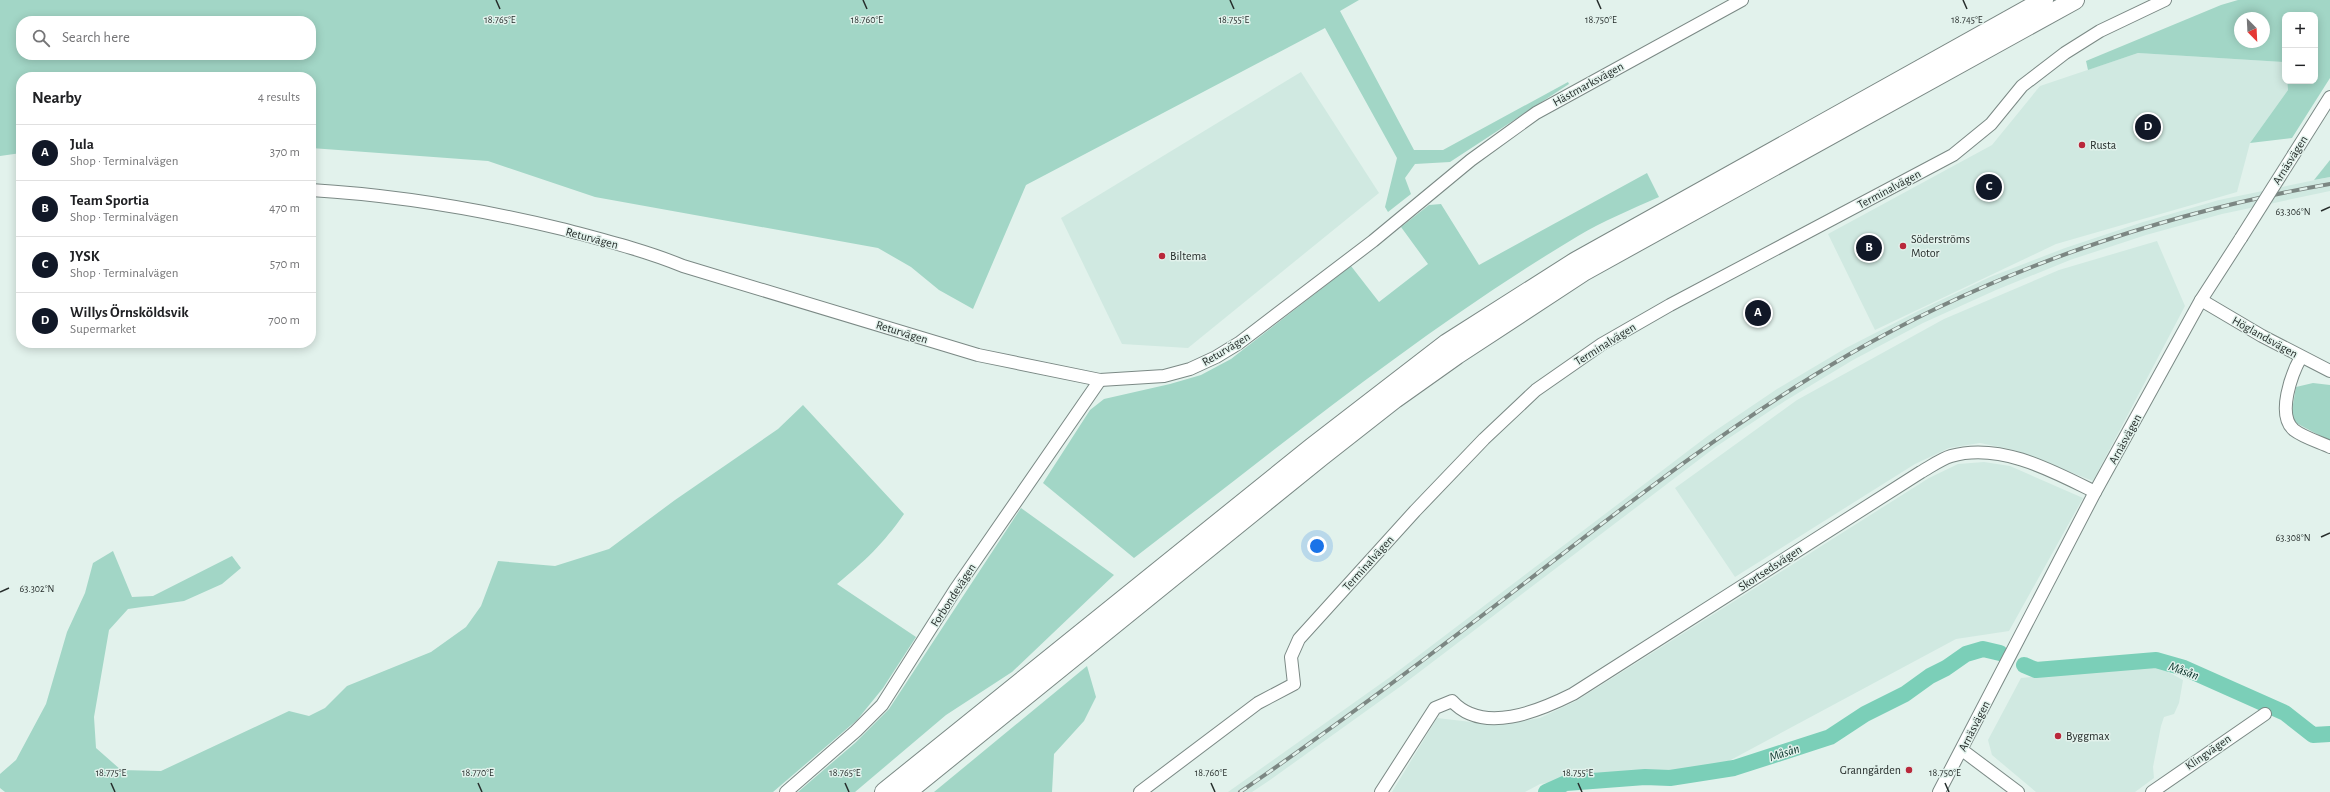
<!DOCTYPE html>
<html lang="en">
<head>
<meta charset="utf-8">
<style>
	:root { --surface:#fff; --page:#f2f2f2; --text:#202124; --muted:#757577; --line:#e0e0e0; --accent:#111827 }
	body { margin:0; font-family:"Alegreya Sans",sans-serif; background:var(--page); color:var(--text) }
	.controls { position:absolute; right:12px; top:12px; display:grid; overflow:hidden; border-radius:8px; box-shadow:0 2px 10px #0003 }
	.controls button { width:36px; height:36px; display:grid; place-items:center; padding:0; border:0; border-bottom:1px solid var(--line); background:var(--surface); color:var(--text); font:20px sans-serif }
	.compass { position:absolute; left:2234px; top:12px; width:36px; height:36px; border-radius:50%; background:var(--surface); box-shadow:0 2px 10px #0003; rotate:156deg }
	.you { position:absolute; left:1317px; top:546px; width:14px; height:14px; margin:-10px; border:3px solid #fff; border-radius:50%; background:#1a73e8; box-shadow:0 0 0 6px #1a73e833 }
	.badge { display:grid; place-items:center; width:26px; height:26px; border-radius:50%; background:var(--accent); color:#fff; font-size:13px; font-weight:700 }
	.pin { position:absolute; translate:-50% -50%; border:2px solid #fff; box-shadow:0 1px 4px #0006 }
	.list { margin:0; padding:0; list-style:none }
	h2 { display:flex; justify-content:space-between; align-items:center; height:52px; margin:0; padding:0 16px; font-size:17px }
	h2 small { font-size:13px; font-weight:400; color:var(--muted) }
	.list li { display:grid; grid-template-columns:26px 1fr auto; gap:12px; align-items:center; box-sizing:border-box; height:56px; padding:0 16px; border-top:1px solid var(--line) }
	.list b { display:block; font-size:15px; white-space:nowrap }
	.list p { margin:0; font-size:13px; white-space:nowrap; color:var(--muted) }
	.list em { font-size:13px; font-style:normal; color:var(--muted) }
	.icon { flex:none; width:22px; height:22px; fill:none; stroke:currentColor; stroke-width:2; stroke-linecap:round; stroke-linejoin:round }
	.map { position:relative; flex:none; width:2330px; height:792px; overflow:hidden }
	.search { position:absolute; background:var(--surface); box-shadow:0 2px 10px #0003; left:16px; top:16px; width:300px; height:44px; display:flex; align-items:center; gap:10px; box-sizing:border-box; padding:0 14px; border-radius:16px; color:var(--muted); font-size:15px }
	.panel { position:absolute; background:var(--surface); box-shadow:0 2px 10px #0003; left:16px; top:72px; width:300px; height:276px; border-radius:16px }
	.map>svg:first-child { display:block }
	.built { fill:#d0e9e1 }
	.green { fill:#a2d6c6; fill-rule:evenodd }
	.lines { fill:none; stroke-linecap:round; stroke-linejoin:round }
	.river { stroke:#7bcfb8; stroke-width:16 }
	.minor-casing { stroke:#7b8985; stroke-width:14 }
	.highway-casing { stroke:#7b8985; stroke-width:20 }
	.minor { stroke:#fff; stroke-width:12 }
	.highway { stroke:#fff; stroke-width:18 }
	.rail-casing { stroke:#7c8783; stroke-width:4 }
	.rail { stroke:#e2f2ec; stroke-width:2.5; stroke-dasharray:8; stroke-linecap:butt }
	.minor-bridge-casing { stroke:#7b8985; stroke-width:14; stroke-linecap:butt }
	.minor-bridge { stroke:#fff; stroke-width:12 }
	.ticks { fill:none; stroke:#262d2b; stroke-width:1.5 }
	.poi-dot { fill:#b9283b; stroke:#e2f2ec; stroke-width:1.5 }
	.labels { text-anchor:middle; stroke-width:3; stroke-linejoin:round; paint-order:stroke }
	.street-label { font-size:12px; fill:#262d2b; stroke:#e2f2ec }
	.poi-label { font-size:12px; fill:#262d2b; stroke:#e2f2ec; text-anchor:start }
	.water-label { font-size:13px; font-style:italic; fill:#0a332a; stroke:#e2f2ec }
	.ticks-label { font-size:10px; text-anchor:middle; fill:#262d2b; stroke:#e2f2ec; stroke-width:3; stroke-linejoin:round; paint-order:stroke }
</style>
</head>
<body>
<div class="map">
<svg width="2330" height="792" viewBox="0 0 2330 792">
	<rect width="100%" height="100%" fill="#e2f2ec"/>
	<g class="built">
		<path d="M 2138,53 L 2283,62 L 2288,90 L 2250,143 L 2237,192 L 2056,244 L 1875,330 L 1828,234 L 1992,145 L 2040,86 Z"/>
		<path d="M 1301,72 L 1379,193 L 1188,348 L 1122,344 L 1061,218 Z"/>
		<path d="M 2330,177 L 2330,191 L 2222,214 L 2146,235 L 2070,260 L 1996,290 L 1923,323 L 1853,360 L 1785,401 L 1717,446 L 1401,686 L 1270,780 L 1252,792 L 1228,792 L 1393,675 L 1709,435 L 1777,389 L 1846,348 L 1918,311 L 1990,277 L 2065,248 L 2143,222 L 2219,200 Z"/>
		<path d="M 2157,241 L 2185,306 L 2093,481 L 2014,450 L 1980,443 L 1949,448 L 1915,464 L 1735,577 L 1675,488 L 1797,400 L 1944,319 L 2059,270 Z"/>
		<path d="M 1984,462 L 2010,466 L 2083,498 L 2009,631 L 1956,639 L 1714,769 L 1627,773 L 1540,784 L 1525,792 L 1392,792 L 1437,718 L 1497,725 L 1540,718 L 1576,701 L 1929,478 L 1958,464 Z"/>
		<path d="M 2157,666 L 2183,680 L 2179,703 L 2174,714 L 2164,717 L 2161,726 L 2153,767 L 2154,778 L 2135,792 L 2036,792 L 1992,755 L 1988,740 L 2021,678 Z"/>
	</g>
	<g class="green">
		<path d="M 0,0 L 1359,0 L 1340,11 L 1414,150 L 1443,150 L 1568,82 L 1569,84 L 1450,162 L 1415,164 L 1405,178 L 1411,194 L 1388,212 L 1385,207 L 1397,158 L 1325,28 L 1026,185 L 973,309 L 939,290 L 911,267 L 878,248 L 595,197 L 488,161 L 311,148 L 311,77 L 21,77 L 21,153 L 0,156 ZM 21,21 L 311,21 L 311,55 L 21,55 Z"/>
		<path d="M 2238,0 L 2330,0 L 2330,78 L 2292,138 L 2250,143 L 2288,90 L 2287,81 L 2315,81 L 2315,15 L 2285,15 L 2285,71 L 2283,62 L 2138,53 L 2088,70 L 2086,61 L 2221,5 ZM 2240,18 L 2264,18 L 2264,42 L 2240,42 Z"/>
		<path d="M 2330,160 L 2330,177 L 2314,180 Z"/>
		<path d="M 1647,173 L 1659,197 C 1632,209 1603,221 1578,236 C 1421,330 1279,447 1134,558 L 1043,483 L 1090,410 L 1104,399 L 1170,384 L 1201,375 L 1231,359 L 1351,266 L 1379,302 L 1428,264 L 1401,227 L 1429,205 L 1441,204 L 1479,265 Z"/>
		<path d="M 2313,383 L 2330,385 L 2330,441 L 2296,423 L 2291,416 L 2296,387 Z"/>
		<path d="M 803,405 L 904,514 C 883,544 865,561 837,584 L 916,637 L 883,688 L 857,720 L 773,792 L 5,792 L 0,788 L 0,774 L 16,760 L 46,704 L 67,632 L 85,593 L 93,563 L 113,551 L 132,597 L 153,596 L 232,556 L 241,568 L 222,584 L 184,601 L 128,609 L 109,630 L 94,717 L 96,748 L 121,770 L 161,771 L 289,711 L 309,716 L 325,708 L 347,686 L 431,652 L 466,627 L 481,606 L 498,561 L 555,566 L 609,549 L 675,500 L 778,429 Z"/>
		<path d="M 1021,508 L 1114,575 L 1012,672 L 946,715 L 855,792 L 798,792 L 855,743 L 889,709 Z"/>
		<path d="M 1087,666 L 1096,697 L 1084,721 L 1054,754 L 1052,792 L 934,792 Z"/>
	</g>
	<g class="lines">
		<g class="river">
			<path d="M 2024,665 L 2036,670 L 2156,660 L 2184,668 L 2285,713 L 2313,735 L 2330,734"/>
			<path d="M 1546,792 L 1566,783 L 1645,777 L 1670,778 L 1734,768 L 1830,737 L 1865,714 L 1905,694 L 1930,676 L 1946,668 L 1966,654 L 1983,649 L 2000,653"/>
		</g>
		<defs>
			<g id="minor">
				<path d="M 2294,154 L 2330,97"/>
				<path d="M 311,190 C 396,195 479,209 562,229 C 603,240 644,250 683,266 L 978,355 L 1100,380 L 1164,376 L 1190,369 L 1216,357 L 1239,343 L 1373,241 L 1471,160 L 1536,113 L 1742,0"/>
				<path d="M 2201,300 L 2262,336 L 2330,371"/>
				<path d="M 2301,357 C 2292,373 2276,415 2294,430 C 2303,437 2319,442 2330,447"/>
				<path d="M 1962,750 L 2018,792"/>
				<path d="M 786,792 L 856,731 L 882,705 L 955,590 L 1100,380"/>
				<path d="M 1140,792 L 1258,703 L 1294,684 L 1291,657 L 1299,639 L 1415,511 L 1484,439 L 1536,390 L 1602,344 L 1670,305 L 1953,155 L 1991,124 L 2022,86 L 2065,53 L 2100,31 L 2165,0"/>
				<path d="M 1381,792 L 1435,708 L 1452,701 C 1483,735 1539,711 1573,694 L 1921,472 C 1930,467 1941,459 1951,456 C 2000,442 2053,471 2095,492"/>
				<path d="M 1939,792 L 2095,492 L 2201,300 L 2241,238"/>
				<path d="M 2152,792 L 2265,714"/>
			</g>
			<g id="highway">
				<path d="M 884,792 L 1312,447 L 1447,343 L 1576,261 L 2044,0"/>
				<path d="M 907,792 L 1321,457 L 1395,399 L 1457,355 L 1585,271 L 2075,0"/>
			</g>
		</defs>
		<use href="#minor" class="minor-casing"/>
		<use href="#highway" class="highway-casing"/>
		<use href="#minor" class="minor"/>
		<use href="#highway" class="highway"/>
		<defs>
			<path id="rail" d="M 1240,792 C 1338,725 1432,654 1526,582 C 1630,502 1734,421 1848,355 C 1995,270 2163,213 2330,184"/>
		</defs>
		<use href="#rail" class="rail-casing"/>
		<use href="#rail" class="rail"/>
		<defs>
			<path id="minor-bridge" d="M 2241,238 L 2294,154"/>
		</defs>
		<use href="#minor-bridge" class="minor-bridge-casing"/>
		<use href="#minor-bridge" class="minor-bridge"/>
	</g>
	<path class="ticks" d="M 496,0 L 500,9M 863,0 L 867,9M 1230,0 L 1234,9M 1597,0 L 1601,9M 1963,0 L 1967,9M 2321,211 L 2330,207M 2321,537 L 2330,533M 0,592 L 9,588M 111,783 L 115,792M 478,783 L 482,792M 845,783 L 849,792M 1211,783 L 1215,792M 1578,783 L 1582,792M 1945,783 L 1949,792"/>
	<g class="poi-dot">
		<circle cx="2082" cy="145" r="4"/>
		<circle cx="1903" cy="246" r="4"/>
		<circle cx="1162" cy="256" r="4"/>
		<circle cx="2058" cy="736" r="4"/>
		<circle cx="1909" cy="770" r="4"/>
	</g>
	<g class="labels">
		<g class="street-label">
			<text transform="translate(1588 84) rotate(-29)" y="4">Hästmarksvägen</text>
			<text transform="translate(2290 160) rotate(-58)" y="4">Arnäsvägen</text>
			<text transform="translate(1889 189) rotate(-28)" y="4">Terminalvägen</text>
			<text transform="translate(592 238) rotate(15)" y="4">Returvägen</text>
			<text transform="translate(902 332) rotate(17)" y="4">Returvägen</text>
			<text transform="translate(2265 337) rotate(29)" y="4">Höglandsvägen</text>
			<text transform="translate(1605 344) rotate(-32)" y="4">Terminalvägen</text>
			<text transform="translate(1226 349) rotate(-31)" y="4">Returvägen</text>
			<text transform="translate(2125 439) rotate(-61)" y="4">Arnäsvägen</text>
			<text transform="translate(1368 563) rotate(-48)" y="4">Terminalvägen</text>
			<text transform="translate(1770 568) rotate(-33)" y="4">Skortsedsvägen</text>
			<text transform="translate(953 595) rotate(-57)" y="4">Forbondevägen</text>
			<text transform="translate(1974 726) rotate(-63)" y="4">Arnäsvägen</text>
			<text transform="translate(2208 752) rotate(-35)" y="4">Klingvägen</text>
		</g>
		<g class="poi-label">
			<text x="2090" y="149">Rusta</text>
			<text x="1911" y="243">Söderströms<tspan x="1911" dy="14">Motor</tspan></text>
			<text x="1170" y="260">Biltema</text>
			<text x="2066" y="740">Byggmax</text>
			<text x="1901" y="774" text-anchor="end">Granngården</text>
		</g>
		<g class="water-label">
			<text transform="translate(2184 670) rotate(20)" y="5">Måsån</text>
			<text transform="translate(1784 752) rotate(-18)" y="5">Måsån</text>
		</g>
	</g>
	<g class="ticks-label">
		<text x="500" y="23">18.765°E</text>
		<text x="867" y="23">18.760°E</text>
		<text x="1234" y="23">18.755°E</text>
		<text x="1601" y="23">18.750°E</text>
		<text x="1967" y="23">18.745°E</text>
		<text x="2293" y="215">63.306°N</text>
		<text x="2293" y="541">63.308°N</text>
		<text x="37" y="592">63.302°N</text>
		<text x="111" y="776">18.775°E</text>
		<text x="478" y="776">18.770°E</text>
		<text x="845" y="776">18.765°E</text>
		<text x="1211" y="776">18.760°E</text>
		<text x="1578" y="776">18.755°E</text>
		<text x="1945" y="776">18.750°E</text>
	</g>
</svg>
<div class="controls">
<button>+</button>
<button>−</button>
</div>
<svg class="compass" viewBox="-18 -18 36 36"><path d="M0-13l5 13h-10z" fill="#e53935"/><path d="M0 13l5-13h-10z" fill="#757577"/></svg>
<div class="you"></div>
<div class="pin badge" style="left:1758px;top:313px">A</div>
<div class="pin badge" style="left:1869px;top:248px">B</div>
<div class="pin badge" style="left:1989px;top:187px">C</div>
<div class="pin badge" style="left:2148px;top:127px">D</div>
<div class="search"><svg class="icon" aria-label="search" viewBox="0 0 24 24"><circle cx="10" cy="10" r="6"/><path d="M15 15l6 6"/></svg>Search here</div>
<section class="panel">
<h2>Nearby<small>4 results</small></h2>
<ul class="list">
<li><span class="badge">A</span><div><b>Jula</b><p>Shop · Terminalvägen</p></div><em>370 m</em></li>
<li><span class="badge">B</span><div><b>Team Sportia</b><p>Shop · Terminalvägen</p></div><em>470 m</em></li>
<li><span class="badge">C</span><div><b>JYSK</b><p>Shop · Terminalvägen</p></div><em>570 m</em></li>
<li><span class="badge">D</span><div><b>Willys Örnsköldsvik</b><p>Supermarket</p></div><em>700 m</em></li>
</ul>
</section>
</div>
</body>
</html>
